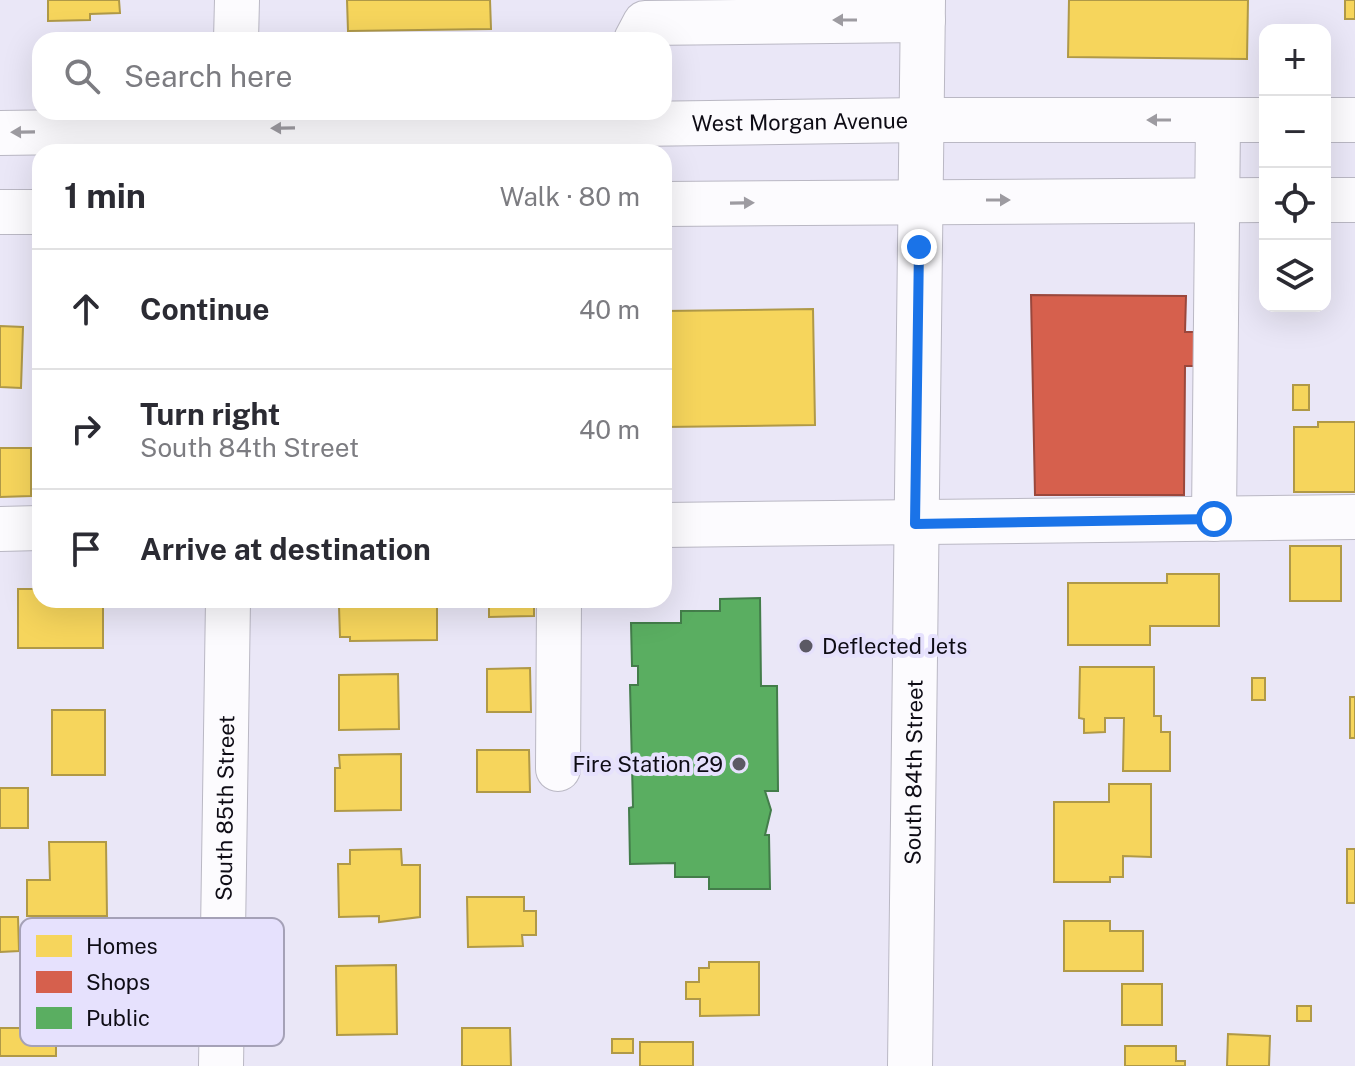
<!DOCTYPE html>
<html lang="en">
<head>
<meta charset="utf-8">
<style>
	:root { --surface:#fff; --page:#f2f2f3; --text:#2b2b33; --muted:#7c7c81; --line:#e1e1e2 }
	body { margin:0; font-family:"Public Sans",sans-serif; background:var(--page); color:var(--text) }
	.controls { position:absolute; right:24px; top:24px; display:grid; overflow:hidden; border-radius:16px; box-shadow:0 8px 32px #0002 }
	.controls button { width:72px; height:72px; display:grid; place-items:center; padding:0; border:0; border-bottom:2px solid var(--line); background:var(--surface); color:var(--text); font:40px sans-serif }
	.stop { position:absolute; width:24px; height:24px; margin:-18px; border:6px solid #1a73e8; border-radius:50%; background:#fff }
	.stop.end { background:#1a73e8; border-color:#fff; box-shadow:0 2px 8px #0008 }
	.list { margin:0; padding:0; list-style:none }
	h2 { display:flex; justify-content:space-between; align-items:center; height:104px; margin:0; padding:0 32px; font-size:34px }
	h2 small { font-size:26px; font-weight:400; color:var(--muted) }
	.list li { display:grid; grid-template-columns:52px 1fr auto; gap:24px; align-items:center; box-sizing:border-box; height:120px; padding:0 32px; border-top:2px solid var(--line) }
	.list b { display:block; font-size:30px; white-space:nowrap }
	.list p { margin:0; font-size:26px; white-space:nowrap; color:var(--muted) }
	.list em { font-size:26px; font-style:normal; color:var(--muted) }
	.icon { flex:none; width:44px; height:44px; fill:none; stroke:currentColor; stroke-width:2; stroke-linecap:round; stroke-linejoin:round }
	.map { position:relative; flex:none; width:1355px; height:1066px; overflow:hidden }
	.search { position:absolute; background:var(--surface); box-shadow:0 8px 32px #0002; left:32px; top:32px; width:640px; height:88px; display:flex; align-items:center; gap:20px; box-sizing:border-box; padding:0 28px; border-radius:24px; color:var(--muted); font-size:30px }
	.panel { position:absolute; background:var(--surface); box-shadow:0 8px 32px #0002; left:32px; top:144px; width:640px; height:464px; border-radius:24px }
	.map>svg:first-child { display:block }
	.homes { fill:#f6d55c; stroke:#b09947; stroke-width:2 }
	.shops { fill:#d6604d; stroke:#9a473c; stroke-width:2 }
	.public { fill:#5aae61; stroke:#437d4a; stroke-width:2 }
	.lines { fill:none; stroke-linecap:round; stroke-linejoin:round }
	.minor-casing { stroke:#bab8c4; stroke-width:46 }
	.minor { stroke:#fcfbfe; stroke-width:44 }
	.oneway { fill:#9d9ba1 }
	.route { stroke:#1a73e8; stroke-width:10 }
	.poi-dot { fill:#5b5964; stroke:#e6e1fd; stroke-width:3 }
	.labels { text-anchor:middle; stroke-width:8; stroke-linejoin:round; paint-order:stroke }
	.street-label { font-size:22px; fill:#0e0c15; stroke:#e6e1fd }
	.poi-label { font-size:22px; fill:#0e0c15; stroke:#e6e1fd; text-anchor:start }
	.key { fill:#e6e1fd; stroke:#a5a1b7; stroke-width:2 }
	.key-label { font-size:22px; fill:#0e0c15 }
</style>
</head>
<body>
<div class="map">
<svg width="1355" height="1066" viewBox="0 0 1355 1066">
	<rect width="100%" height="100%" fill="#eae7f7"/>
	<g class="homes">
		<path d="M 48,0 L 119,0 L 120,13 L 90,14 L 90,20 L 48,21 Z"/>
		<path d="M 347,0 L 490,0 L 491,29 L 348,31 Z"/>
		<path d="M 1069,0 L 1248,0 L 1247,59 L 1068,57 Z"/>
		<rect x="1345" y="0" width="10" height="19"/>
		<path d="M 813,309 L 815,425 L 664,427 L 664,311 Z"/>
		<path d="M 0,326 L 23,327 L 21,388 L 0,387 Z"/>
		<rect x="1293" y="385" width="16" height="25"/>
		<path d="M 1318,422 L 1355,422 L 1355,492 L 1294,492 L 1294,427 L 1318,427 Z"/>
		<path d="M 0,448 L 31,448 L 31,496 L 0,497 Z"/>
		<path d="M 37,455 L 40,455 L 40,502 L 38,502 Z"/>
		<rect x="1290" y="546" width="51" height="55"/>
		<path d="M 1167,574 L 1219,574 L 1219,626 L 1150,626 L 1150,645 L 1068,645 L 1068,583 L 1167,583 Z"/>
		<path d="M 18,589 L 40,589 L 40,600 L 103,600 L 103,648 L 18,648 Z"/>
		<path d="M 352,600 L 437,600 L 437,640 L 350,641 L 350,637 L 340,637 L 339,606 L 352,606 Z"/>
		<path d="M 489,600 L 534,600 L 534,616 L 489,617 Z"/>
		<path d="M 1080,667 L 1154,667 L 1154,716 L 1161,716 L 1161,732 L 1170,732 L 1170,771 L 1123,771 L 1124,718 L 1105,718 L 1105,732 L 1084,733 L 1084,719 L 1079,718 Z"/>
		<path d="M 530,668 L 531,712 L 487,712 L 487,669 Z"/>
		<path d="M 398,674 L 399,729 L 339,730 L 339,675 Z"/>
		<rect x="1252" y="678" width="13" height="22"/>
		<rect x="1350" y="697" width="5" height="41"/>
		<rect x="52" y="710" width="53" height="65"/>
		<path d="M 477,750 L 529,750 L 530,792 L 477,792 Z"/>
		<path d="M 401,754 L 401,810 L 335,811 L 335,768 L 340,768 L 339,755 Z"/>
		<path d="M 1109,784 L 1151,784 L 1151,857 L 1123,856 L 1123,877 L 1110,877 L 1110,882 L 1054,882 L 1054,802 L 1109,802 Z"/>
		<rect x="0" y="788" width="28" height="40"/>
		<path d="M 49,842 L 106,842 L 107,916 L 27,916 L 27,880 L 50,880 Z"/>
		<path d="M 401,849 L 402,865 L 420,865 L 420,917 L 379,922 L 379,916 L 339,917 L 338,864 L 350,864 L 350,850 Z"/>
		<rect x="1347" y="849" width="8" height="54"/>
		<path d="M 467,897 L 524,897 L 524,911 L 536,911 L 536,935 L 522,935 L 523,946 L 468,947 Z"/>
		<path d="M 0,917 L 18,917 L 19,951 L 0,952 Z"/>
		<path d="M 1064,921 L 1110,921 L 1110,931 L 1143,931 L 1143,971 L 1064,971 Z"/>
		<path d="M 709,962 L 759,962 L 759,1015 L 700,1016 L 700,999 L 686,999 L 686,982 L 699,982 L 699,968 L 709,968 Z"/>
		<path d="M 102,963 L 102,1013 L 56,1013 L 56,1056 L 0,1056 L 0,1028 L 34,1028 L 34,964 Z"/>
		<path d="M 396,965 L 397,1034 L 337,1035 L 336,966 Z"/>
		<rect x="1122" y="984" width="40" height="41"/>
		<rect x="1297" y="1006" width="14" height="15"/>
		<path d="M 462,1028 L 510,1028 L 511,1066 L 462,1066 Z"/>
		<path d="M 1228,1034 L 1270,1036 L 1269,1066 L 1227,1066 Z"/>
		<rect x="612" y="1039" width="21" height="14"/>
		<rect x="640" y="1042" width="53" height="24"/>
		<path d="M 1125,1046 L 1176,1046 L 1176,1061 L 1185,1061 L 1185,1066 L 1125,1066 Z"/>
	</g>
	<path class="shops" d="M 1031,295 L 1186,296 L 1185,332 L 1198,332 L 1198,366 L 1185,366 L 1184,495 L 1035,495 Z"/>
	<path class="public" d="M 760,598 L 761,686 L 777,686 L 778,791 L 765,791 L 771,810 L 765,835 L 769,835 L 770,889 L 709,889 L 709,877 L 675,877 L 675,863 L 630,864 L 629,808 L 633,807 L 630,685 L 638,685 L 638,666 L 632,666 L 631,623 L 681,623 L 681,611 L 720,611 L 720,599 Z"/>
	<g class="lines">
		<defs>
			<g id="minor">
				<path d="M 236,40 L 237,0"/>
				<path d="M 636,40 L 645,23 L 923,20"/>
				<path d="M 1325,120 L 1355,120"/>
				<path id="s1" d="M 0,133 L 921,120 L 1265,120"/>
				<path d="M 1325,200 L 1355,200"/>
				<path d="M 664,204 L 1265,200"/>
				<path d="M 0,212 L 40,212"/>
				<path d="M 1214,519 L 1218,120"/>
				<path d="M 664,525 L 1355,517"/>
				<path d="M 0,529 L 40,528"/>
				<path d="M 558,769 L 559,600"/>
				<path id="s2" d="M 221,1066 L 228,600"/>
				<path id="s3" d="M 910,1066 L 923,0"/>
			</g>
		</defs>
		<use href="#minor" class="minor-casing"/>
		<use href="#minor" class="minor"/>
	</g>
	<defs><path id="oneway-solid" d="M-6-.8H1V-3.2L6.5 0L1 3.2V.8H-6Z" transform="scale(2)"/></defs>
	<g class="oneway">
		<use href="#oneway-solid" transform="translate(845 20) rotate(180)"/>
		<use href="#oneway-solid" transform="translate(1159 120) rotate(180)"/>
		<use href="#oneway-solid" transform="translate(283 128) rotate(179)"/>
		<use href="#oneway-solid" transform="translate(23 132) rotate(179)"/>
		<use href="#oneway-solid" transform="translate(998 200)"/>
		<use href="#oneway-solid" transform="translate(742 203) rotate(-1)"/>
	</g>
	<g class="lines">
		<path class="route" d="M 919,247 L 915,524 L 1214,519"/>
	</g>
	<g class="poi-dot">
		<circle cx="806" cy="646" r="8"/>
		<circle cx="739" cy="764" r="8"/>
	</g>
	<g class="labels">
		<g class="street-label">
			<text dy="8" stroke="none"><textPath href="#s1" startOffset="800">West Morgan Avenue</textPath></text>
			<text dy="8" stroke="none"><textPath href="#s3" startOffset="294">South 84th Street</textPath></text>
			<text dy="8" stroke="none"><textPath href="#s2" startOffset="258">South 85th Street</textPath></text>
		</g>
		<g class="poi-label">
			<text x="822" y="654">Deflected Jets</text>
			<text x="723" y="772" text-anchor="end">Fire Station 29</text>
		</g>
	</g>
	<rect x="20" y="918" width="264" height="128" rx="12" class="key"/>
	<rect x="36" y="935" width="36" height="22" fill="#f6d55c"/>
	<rect x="36" y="971" width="36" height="22" fill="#d6604d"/>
	<rect x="36" y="1007" width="36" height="22" fill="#5aae61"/>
	<g class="key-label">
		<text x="86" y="954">Homes</text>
		<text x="86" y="990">Shops</text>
		<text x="86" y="1026">Public</text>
	</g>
</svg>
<div class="controls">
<button>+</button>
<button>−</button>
<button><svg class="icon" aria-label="locate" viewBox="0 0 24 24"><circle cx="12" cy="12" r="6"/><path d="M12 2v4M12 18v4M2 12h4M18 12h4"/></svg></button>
<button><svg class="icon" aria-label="layers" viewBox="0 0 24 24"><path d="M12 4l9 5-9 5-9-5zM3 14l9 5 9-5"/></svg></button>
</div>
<div class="stop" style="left:1214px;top:519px"></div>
<div class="stop end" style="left:919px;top:247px"></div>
<div class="search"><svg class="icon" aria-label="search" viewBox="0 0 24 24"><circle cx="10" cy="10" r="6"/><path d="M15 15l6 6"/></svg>Search here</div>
<section class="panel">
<h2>1 min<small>Walk · 80 m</small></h2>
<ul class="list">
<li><svg class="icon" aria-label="ahead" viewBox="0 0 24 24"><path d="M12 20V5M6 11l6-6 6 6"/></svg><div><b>Continue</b></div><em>40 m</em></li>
<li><svg class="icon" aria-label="right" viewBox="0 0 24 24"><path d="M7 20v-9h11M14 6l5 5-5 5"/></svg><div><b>Turn right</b><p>South 84th Street</p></div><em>40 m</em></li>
<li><svg class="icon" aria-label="arrive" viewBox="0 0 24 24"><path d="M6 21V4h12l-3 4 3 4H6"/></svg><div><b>Arrive at destination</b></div></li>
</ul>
</section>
</div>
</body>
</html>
